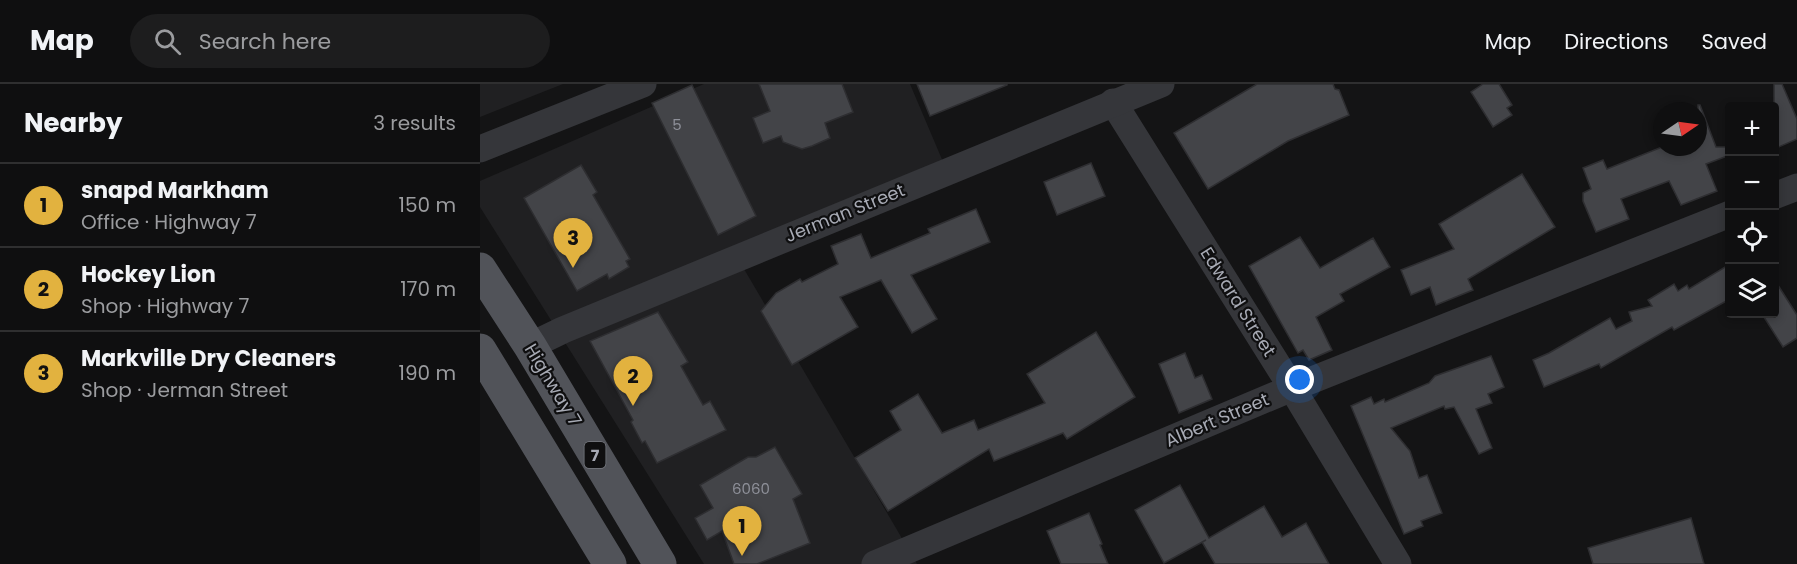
<!DOCTYPE html>
<html lang="en">
<head>
<meta charset="utf-8">
<style>
	:root { --surface:#0f0f10; --page:#1d1d1e; --text:#f1f3f6; --muted:#9b9c9f; --line:#2f2f30; --accent:#e2b23f }
	body { margin:0; font-family:Poppins,sans-serif; background:var(--page); color:var(--text) }
	.controls { position:absolute; right:18px; top:18px; display:grid; overflow:hidden; border-radius:6px; box-shadow:0 3px 9px #0003 }
	.controls button { width:54px; height:54px; display:grid; place-items:center; padding:0; border:0; border-bottom:2px solid var(--line); background:var(--surface); color:var(--text); font:30px sans-serif }
	.compass { position:absolute; left:1173px; top:18px; width:54px; height:54px; border-radius:50%; background:var(--surface); box-shadow:0 3px 9px #0003; rotate:77deg }
	.you { position:absolute; left:820px; top:296px; width:21px; height:21px; margin:-15px; border:4px solid #fff; border-radius:50%; background:#1a73e8; box-shadow:0 0 0 9px #1a73e833 }
	.badge { display:grid; place-items:center; width:39px; height:39px; border-radius:50%; background:var(--accent); color:#111; font-size:20px; font-weight:700 }
	.pin { position:absolute; translate:-50% -50px; filter:drop-shadow(0 2px 3px #0008) }
	.pin::after { content:''; position:absolute; top:32px; width:21px; height:18px; background:inherit; clip-path:polygon(0 0,100% 0,50% 100%) }
	.list { margin:0; padding:0; list-style:none }
	h2 { display:flex; justify-content:space-between; align-items:center; height:78px; margin:0; padding:0 24px; font-size:26px }
	h2 small { font-size:20px; font-weight:400; color:var(--muted) }
	.list li { display:grid; grid-template-columns:39px 1fr auto; gap:18px; align-items:center; box-sizing:border-box; height:84px; padding:0 24px; border-top:2px solid var(--line) }
	.list b { display:block; font-size:22px; white-space:nowrap }
	.list p { margin:0; font-size:20px; white-space:nowrap; color:var(--muted) }
	.list em { font-size:20px; font-style:normal; color:var(--muted) }
	.icon { flex:none; width:33px; height:33px; fill:none; stroke:currentColor; stroke-width:2; stroke-linecap:round; stroke-linejoin:round }
	.map { position:relative; flex:none; width:1317px; height:480px; overflow:hidden }
	header { display:flex; align-items:center; gap:36px; box-sizing:border-box; height:84px; padding:0 30px; background:var(--surface); border-bottom:2px solid var(--line) }
	header strong { font-size:28px }
	nav { display:flex; gap:33px; margin-inline-start:auto; font-size:21px }
	.search { width:420px; height:54px; background:var(--page); display:flex; align-items:center; gap:15px; box-sizing:border-box; padding:0 21px; border-radius:33px; color:var(--muted); font-size:22px }
	main { display:flex }
	aside { flex:1; background:var(--surface) }
	.map>svg:first-child { display:block }
	.built { fill:#202022 }
	.building { fill:#434448; stroke:#2e2e31; stroke-width:1.5 }
	.lines { fill:none; stroke-linecap:round; stroke-linejoin:round }
	.minor { stroke:#35363a; stroke-width:27 }
	.major { stroke:#515359; stroke-width:33 }
	.labels { text-anchor:middle; stroke-width:4.5; stroke-linejoin:round; paint-order:stroke }
	.number-label { font-size:15px; fill:#8e9099 }
	.shield { fill:#0f0f10; stroke:#797c83; stroke-width:1.5 }
	.shield-label { font-size:16px; font-weight:bold; fill:#a7aab4 }
	.street-label { font-size:18px; fill:#a7aab4; stroke:#0f0f10 }
</style>
</head>
<body>
<header>
<strong>Map</strong>
<div class="search"><svg class="icon" aria-label="search" viewBox="0 0 24 24"><circle cx="10" cy="10" r="6"/><path d="M15 15l6 6"/></svg>Search here</div>
<nav><a>Map</a><a>Directions</a><a>Saved</a></nav>
</header>
<main>
<aside>
<h2>Nearby<small>3 results</small></h2>
<ul class="list">
<li><span class="badge">1</span><div><b>snapd Markham</b><p>Office · Highway 7</p></div><em>150 m</em></li>
<li><span class="badge">2</span><div><b>Hockey Lion</b><p>Shop · Highway 7</p></div><em>170 m</em></li>
<li><span class="badge">3</span><div><b>Markville Dry Cleaners</b><p>Shop · Jerman Street</p></div><em>190 m</em></li>
</ul>
</aside>
<div class="map">
<svg width="1317" height="480" viewBox="0 0 1317 480">
	<rect width="100%" height="100%" fill="#141415"/>
	<g class="built">
		<path d="M 0,0 L 83,0 L 0,33 Z"/>
		<path d="M 224,0 L 430,0 L 472,99 L 264,185 L 437,480 L 224,480 L 0,123 L 0,97 Z"/>
	</g>
	<g class="building">
		<path d="M 279,0 L 362,0 L 373,28 L 345,39 L 350,54 L 332,62 L 322,65 L 303,58 L 301,52 L 283,59 L 273,34 L 290,27 Z"/>
		<path d="M 437,0 L 527,0 L 527,1 L 450,32 Z"/>
		<path d="M 777,0 L 853,0 L 855,5 L 859,6 L 869,31 L 808,57 L 728,105 L 694,49 Z"/>
		<path d="M 1003,0 L 1019,0 L 1032,21 L 1027,24 L 1032,31 L 1013,43 L 991,8 Z"/>
		<path d="M 1294,0 L 1302,0 L 1317,35 L 1317,55 L 1294,65 Z"/>
		<path d="M 212,1 L 276,132 L 238,151 L 172,19 Z"/>
		<path d="M 1218,21 L 1220,21 L 1236,63 L 1250,63 L 1250,71 L 1226,80 L 1237,107 L 1201,121 L 1189,97 L 1141,115 L 1149,135 L 1116,148 L 1103,117 L 1103,109 L 1111,105 L 1103,84 L 1123,76 L 1127,85 L 1182,63 L 1218,63 Z"/>
		<path d="M 611,79 L 625,112 L 577,131 L 564,98 Z"/>
		<path d="M 101,81 L 117,108 L 113,111 L 150,175 L 146,177 L 149,183 L 129,195 L 127,190 L 97,207 L 44,114 Z"/>
		<path d="M 1042,90 L 1075,143 L 988,195 L 993,206 L 956,221 L 950,203 L 931,211 L 921,186 L 974,165 L 959,140 Z"/>
		<path d="M 496,125 L 510,158 L 431,191 L 457,235 L 432,249 L 401,196 L 360,213 L 378,243 L 312,281 L 281,227 L 296,209 L 320,195 L 322,198 L 358,180 L 351,162 L 381,150 L 391,174 L 450,149 L 448,145 Z"/>
		<path d="M 820,153 L 840,184 L 893,154 L 910,183 L 860,210 L 864,217 L 836,233 L 852,266 L 829,276 L 823,266 L 818,269 L 769,182 Z"/>
		<path d="M 1250,180 L 1250,215 L 1194,246 L 1192,243 L 1121,284 L 1119,280 L 1064,303 L 1053,276 L 1069,269 L 1130,234 L 1136,245 L 1152,237 L 1149,228 L 1172,222 L 1168,216 L 1194,200 L 1198,207 L 1207,201 L 1209,205 Z"/>
		<path d="M 1294,195 L 1317,231 L 1317,254 L 1303,263 L 1282,230 L 1294,230 Z"/>
		<path d="M 178,228 L 208,278 L 201,282 L 223,321 L 230,317 L 246,346 L 177,379 L 165,357 L 162,359 L 151,338 L 153,336 L 110,257 Z"/>
		<path d="M 616,248 L 655,313 L 587,355 L 583,349 L 514,377 L 509,365 L 408,427 L 375,374 L 421,346 L 410,327 L 438,310 L 462,349 L 494,336 L 498,346 L 565,319 L 547,290 Z"/>
		<path d="M 705,269 L 715,294 L 722,291 L 732,315 L 699,329 L 679,280 Z"/>
		<path d="M 1011,272 L 1024,303 L 1008,310 L 1012,319 L 996,325 L 1012,364 L 999,370 L 974,323 L 965,325 L 964,322 L 911,344 L 930,367 L 939,394 L 947,391 L 962,429 L 941,437 L 943,442 L 924,450 L 871,322 L 891,313 L 894,320 L 904,315 L 905,318 L 949,299 L 955,292 Z"/>
		<path d="M 295,363 L 322,410 L 313,415 L 330,459 L 277,480 L 254,480 L 242,447 L 227,456 L 215,434 L 233,424 L 220,401 L 268,373 L 276,373 Z"/>
		<path d="M 700,401 L 729,454 L 784,422 L 802,453 L 826,439 L 849,480 L 735,480 L 722,458 L 726,456 L 684,479 L 655,426 Z"/>
		<path d="M 609,429 L 622,460 L 620,461 L 628,480 L 581,480 L 567,447 Z"/>
		<path d="M 1211,434 L 1224,480 L 1113,480 L 1108,464 Z"/>
	</g>
	<g class="lines">
		<g class="minor">
			<path d="M 633,18 L 812,304 L 918,480"/>
			<path d="M 0,65 L 163,0"/>
			<path d="M 1294,112 L 1317,103"/>
			<path d="M 50,262 L 83,246 L 681,0"/>
			<path d="M 395,480 L 812,304 L 1250,130"/>
		</g>
		<g class="major">
			<path d="M 0,185 L 50,262 L 180,480"/>
			<path d="M 0,266 L 130,480"/>
		</g>
	</g>
	<g class="labels">
		<g class="number-label">
			<text x="197" y="46">5</text>
			<text x="271" y="410">6060</text>
		</g>
		<rect class="shield" x="104.5" y="358" width="21" height="26" rx="4.5"/>
		<g class="shield-label">
			<text x="115" y="377">7</text>
		</g>
		<g class="street-label">
			<text transform="translate(365 129) rotate(-22)" y="6">Jerman Street</text>
			<text transform="translate(758 218) rotate(58)" y="6">Edward Street</text>
			<text transform="translate(73 301) rotate(59)" y="6">Highway 7</text>
			<text transform="translate(737 336) rotate(-23)" y="6">Albert Street</text>
		</g>
	</g>
</svg>
<div class="controls">
<button>+</button>
<button>−</button>
<button><svg class="icon" aria-label="locate" viewBox="0 0 24 24"><circle cx="12" cy="12" r="6"/><path d="M12 2v4M12 18v4M2 12h4M18 12h4"/></svg></button>
<button><svg class="icon" aria-label="layers" viewBox="0 0 24 24"><path d="M12 4l9 5-9 5-9-5zM3 14l9 5 9-5"/></svg></button>
</div>
<svg class="compass" viewBox="-18 -18 36 36"><path d="M0-13l5 13h-10z" fill="#e53935"/><path d="M0 13l5-13h-10z" fill="#9b9c9f"/></svg>
<div class="you"></div>
<div class="pin badge" style="left:262px;top:472px">1</div>
<div class="pin badge" style="left:153px;top:322px">2</div>
<div class="pin badge" style="left:93px;top:184px">3</div>
</div>
</main>
</body>
</html>
